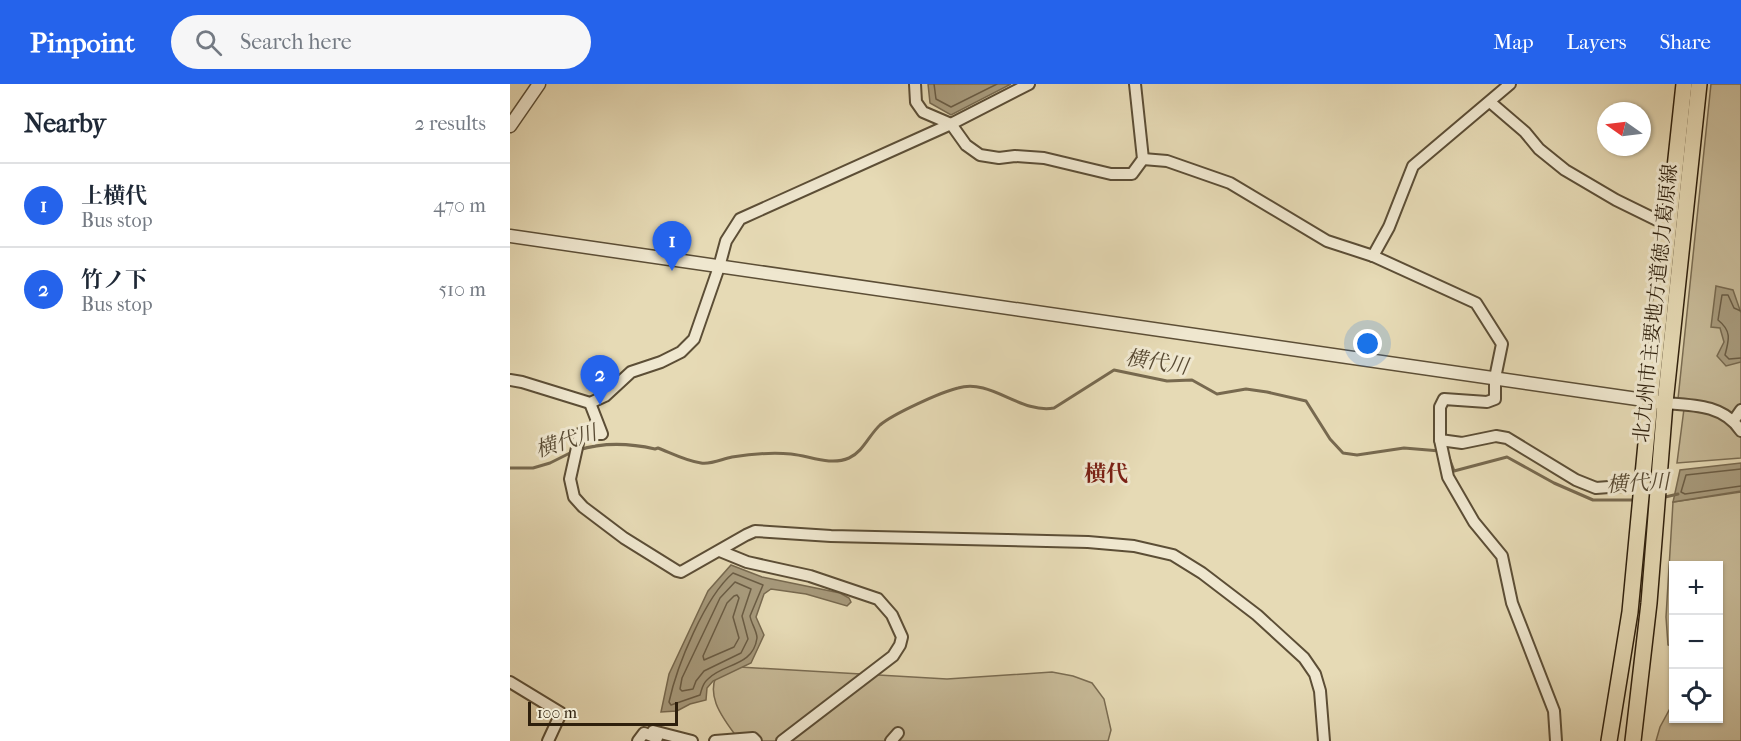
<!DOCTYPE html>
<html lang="en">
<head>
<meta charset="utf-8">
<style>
	:root { --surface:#fff; --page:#f6f6f7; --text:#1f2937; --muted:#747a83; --line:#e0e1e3; --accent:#2563eb }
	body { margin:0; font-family:"IM FELL French Canon","Noto Serif JP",serif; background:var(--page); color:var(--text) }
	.controls { position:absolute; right:18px; bottom:18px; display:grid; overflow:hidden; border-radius:0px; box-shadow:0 2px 4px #0004 }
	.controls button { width:54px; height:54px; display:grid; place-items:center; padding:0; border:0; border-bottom:2px solid var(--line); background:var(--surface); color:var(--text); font:30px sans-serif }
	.compass { position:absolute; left:1087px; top:18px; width:54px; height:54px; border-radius:50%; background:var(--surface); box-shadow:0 2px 4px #0004; rotate:284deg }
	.scale { position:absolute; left:18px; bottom:15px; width:150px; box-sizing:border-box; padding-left:6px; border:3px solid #2e1f0c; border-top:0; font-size:16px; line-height:21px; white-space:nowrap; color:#2e1f0c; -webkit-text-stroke:4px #efe7cf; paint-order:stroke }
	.you { position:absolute; left:858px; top:260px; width:21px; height:21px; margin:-15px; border:4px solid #fff; border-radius:50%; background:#1a73e8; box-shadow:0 0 0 9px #1a73e833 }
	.badge { display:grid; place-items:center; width:39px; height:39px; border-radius:50%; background:var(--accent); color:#fff; font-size:20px; font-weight:700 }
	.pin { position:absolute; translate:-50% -50px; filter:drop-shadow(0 2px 3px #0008) }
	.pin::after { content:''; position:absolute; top:32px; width:21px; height:18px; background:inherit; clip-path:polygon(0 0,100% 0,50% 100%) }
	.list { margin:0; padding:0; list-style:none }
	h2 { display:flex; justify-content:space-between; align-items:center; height:78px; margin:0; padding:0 24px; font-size:26px }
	h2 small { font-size:20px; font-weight:400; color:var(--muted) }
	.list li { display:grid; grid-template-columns:39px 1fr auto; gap:18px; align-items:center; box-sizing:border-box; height:84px; padding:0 24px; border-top:2px solid var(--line) }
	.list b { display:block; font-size:22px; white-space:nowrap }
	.list p { margin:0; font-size:20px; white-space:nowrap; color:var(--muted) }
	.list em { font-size:20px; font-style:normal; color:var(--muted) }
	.icon { flex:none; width:33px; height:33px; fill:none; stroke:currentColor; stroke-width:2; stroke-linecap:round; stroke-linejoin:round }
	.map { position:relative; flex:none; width:1231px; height:657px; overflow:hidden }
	header { display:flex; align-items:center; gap:36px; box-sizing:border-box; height:84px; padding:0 30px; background:var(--accent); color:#fff }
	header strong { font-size:28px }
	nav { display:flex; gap:33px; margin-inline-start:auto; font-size:21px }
	.search { width:420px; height:54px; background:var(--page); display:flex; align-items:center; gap:15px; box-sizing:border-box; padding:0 21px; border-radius:33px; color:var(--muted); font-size:22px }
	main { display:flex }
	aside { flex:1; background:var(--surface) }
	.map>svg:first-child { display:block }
	.green { fill:#c7ba98; stroke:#7a6c52; stroke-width:1.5 }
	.water { fill:#a79a7c; stroke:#77694f; stroke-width:1.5 }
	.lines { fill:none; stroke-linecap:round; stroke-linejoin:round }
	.shore { stroke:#6a5c44; stroke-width:1.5 }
	.stream { stroke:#77694f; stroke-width:3 }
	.minor-casing { stroke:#5c4e36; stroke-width:14 }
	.tertiary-casing { stroke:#5c4e36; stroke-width:15 }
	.primary-casing { stroke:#2e1f0c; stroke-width:18 }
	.minor { stroke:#efe7cf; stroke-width:10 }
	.tertiary { stroke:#efe7cf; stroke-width:12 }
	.primary { stroke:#e6dab5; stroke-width:15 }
	.labels { text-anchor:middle; stroke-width:6; stroke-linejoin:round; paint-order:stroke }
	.street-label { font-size:20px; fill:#2e1f0c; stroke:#efe7cf }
	.water-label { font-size:21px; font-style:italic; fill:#584a33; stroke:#efe7cf }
	.quarter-label { font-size:22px; font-weight:bold; fill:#7a1f14; stroke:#efe7cf }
</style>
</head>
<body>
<header>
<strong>Pinpoint</strong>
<div class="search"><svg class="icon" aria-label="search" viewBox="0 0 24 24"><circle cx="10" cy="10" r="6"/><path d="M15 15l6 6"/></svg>Search here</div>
<nav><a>Map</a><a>Layers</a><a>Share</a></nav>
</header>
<main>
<aside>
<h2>Nearby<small>2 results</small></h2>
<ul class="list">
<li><span class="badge">1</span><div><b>上横代</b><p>Bus stop</p></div><em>470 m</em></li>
<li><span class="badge">2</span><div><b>竹ノ下</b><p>Bus stop</p></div><em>510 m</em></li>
</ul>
</aside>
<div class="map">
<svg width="1231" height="657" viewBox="0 0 1231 657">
	<rect width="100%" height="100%" fill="#e6dab5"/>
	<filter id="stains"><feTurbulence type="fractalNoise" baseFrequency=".00333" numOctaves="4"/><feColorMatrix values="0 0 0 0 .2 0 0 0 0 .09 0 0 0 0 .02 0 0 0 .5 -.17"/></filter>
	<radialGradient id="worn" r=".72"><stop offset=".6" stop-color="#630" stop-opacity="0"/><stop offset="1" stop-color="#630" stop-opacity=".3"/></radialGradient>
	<g class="green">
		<path d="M 1201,0 L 1231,0 L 1231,374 L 1167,379 L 1175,317 L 1168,315 Z"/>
		<path d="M 1231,408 L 1231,657 L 1146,657 L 1150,643 L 1163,619 L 1164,634 L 1208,634 L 1208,482 L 1164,482 L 1163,562 L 1158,561 L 1156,533 L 1163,418 Z"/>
		<path d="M 213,582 L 437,595 L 542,588 L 563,592 L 582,599 L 594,615 L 601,646 L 598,657 L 230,657 C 213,635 190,607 213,582 Z"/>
	</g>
	<g class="water">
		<path d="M 418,0 L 501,0 L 441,31 L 420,19 Z"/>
		<path d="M 1206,202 L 1223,206 L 1231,229 L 1231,278 L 1216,282 L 1207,272 L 1214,258 L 1210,244 L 1201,243 Z"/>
		<path d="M 1231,379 L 1231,407 L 1163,418 L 1170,386 Z"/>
		<path d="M 221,481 L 252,493 L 330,509 L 339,514 L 341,518 L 337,522 L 296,510 L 261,505 L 254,510 L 246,533 L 254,551 L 241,579 L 203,597 L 197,604 L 196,616 L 180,620 L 167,627 L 151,628 L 159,590 L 198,507 Z"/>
	</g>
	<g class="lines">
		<g class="shore">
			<path d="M 424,0 L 426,15 L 441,23 L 487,0"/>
			<path d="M 1231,227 L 1224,224 L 1218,211 L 1212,211 L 1208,236 C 1222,247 1219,256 1215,271 L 1219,275 L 1231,274"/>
			<path d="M 1231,385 L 1176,391 L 1171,408 L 1175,410 L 1231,402"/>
			<path d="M 223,489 L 253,501 L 240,532 C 241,539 247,547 247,554 C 243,583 213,579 198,595 C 192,600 192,605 190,611 L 161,621 L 159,618 C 167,581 195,513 223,489 Z"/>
			<path d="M 225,498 L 241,505 L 232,532 L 238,555 L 231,569 L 194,587 L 186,597 L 183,605 L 172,607 L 170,605 L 172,594 L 210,514 Z"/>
			<path d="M 227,511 L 229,514 L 223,533 L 229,554 L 224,563 L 194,576 L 193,572 L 217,519 L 224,512 Z"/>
		</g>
		<g class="stream">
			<path d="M 68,366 C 94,358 119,359 145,365 L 148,364 C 161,369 176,377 191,379 C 200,381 212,375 222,373 C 241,370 261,368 281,370 C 300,372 320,382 339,374 C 353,368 359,351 370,341 C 383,330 431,308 448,304 C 481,294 510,330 544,324 L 604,286 L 657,297 L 682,296 L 707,310 L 736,305 L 757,308 L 796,317 L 820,355 L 833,369 L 847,371 L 894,364 L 930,367"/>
			<path d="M 938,371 L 944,387 L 997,373 L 1044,399 L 1083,416 L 1127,416"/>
			<path d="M 0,384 L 23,384 L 40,379 L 62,368"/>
			<path d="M 1151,414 L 1168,410"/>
		</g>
		<defs>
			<g id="minor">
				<path d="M 405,0 L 406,18 L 413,28 L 441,40 L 456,61 L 470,71 L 489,74 L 505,72 L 534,74 L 601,90 L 622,90 L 633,75 L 625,0"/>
				<path d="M 980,18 L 1015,48 L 1029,65 L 1055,86 L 1106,116 L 1159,142"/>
				<path d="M 633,75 L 657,77 L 720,99 L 817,157 L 863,172 L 966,219 L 992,260 L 985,294 L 985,315 L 977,318 L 934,315 L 930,323 L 930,356 L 938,393 L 964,438 L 992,472 L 1002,519 L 1044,627 L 1046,657"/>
				<path d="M 863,172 L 879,143 L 903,82 L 1000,0"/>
				<path d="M 0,296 L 12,298 L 80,319 L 95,312 L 121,288 L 151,278 L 171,268 L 184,255 L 209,183 L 216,157 L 230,135 L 441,40 L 519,0"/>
				<path d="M 80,319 L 92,350 L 70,350 L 60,395 L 64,413 L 73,423 L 114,454 L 167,487 L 171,488 L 236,451 L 245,447 L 321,452 L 578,458 L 624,462 L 663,471 L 692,489 L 747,531 L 794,574 L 805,590 L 810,607 L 814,657"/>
				<path d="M 1155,319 C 1184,321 1214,321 1231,347"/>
				<path d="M 1224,336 L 1231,326"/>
				<path d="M 930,356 L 952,359 L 986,352 L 997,354 L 1066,396 L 1086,404 L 1125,401"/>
				<path d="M 210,467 L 237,478 L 300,492 L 368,515 L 382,531 L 392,553 L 390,561 L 383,572 L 272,657"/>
				<path d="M 0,598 L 51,629 L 38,657"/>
				<path d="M 143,647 L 182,657"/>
				<path d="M 128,657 L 134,649 L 147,654"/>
				<path d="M 205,657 L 243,654 L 246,657"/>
				<path d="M 381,657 L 388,649"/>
			</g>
			<g id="tertiary">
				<path d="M 0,42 L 29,0"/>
				<path d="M 0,152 L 1148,318"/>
			</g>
			<g id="primary">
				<path d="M 1099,657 L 1120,528 L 1140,317 L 1174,0"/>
				<path d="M 1123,657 L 1139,519 L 1155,319 L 1189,0"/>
			</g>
		</defs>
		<use href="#minor" class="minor-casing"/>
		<use href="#tertiary" class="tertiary-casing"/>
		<use href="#primary" class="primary-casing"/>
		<use href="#minor" class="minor"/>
		<use href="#tertiary" class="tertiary"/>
		<use href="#primary" class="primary"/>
	</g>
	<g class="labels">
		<g class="street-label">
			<text transform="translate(1145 219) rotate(-84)" y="7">北九州市主要地方道徳力葛原線</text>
		</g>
		<g class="water-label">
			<text transform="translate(647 278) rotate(9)" y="7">横代川</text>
			<text transform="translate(56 357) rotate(-17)" y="7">横代川</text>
			<text transform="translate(1128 399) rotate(-3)" y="7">横代川</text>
		</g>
		<g class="quarter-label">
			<text x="596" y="397">横代</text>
		</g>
	</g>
	<rect width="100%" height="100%" filter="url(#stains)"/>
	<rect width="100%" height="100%" fill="url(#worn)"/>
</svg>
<div class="controls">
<button>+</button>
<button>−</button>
<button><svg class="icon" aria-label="locate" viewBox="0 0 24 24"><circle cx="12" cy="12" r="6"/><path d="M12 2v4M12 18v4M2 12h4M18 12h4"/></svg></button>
</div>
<svg class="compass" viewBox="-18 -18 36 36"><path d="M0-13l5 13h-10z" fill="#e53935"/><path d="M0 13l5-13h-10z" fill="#747a83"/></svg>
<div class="scale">100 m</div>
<div class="you"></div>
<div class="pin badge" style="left:162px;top:187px">1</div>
<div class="pin badge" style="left:90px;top:321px">2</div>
</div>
</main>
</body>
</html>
